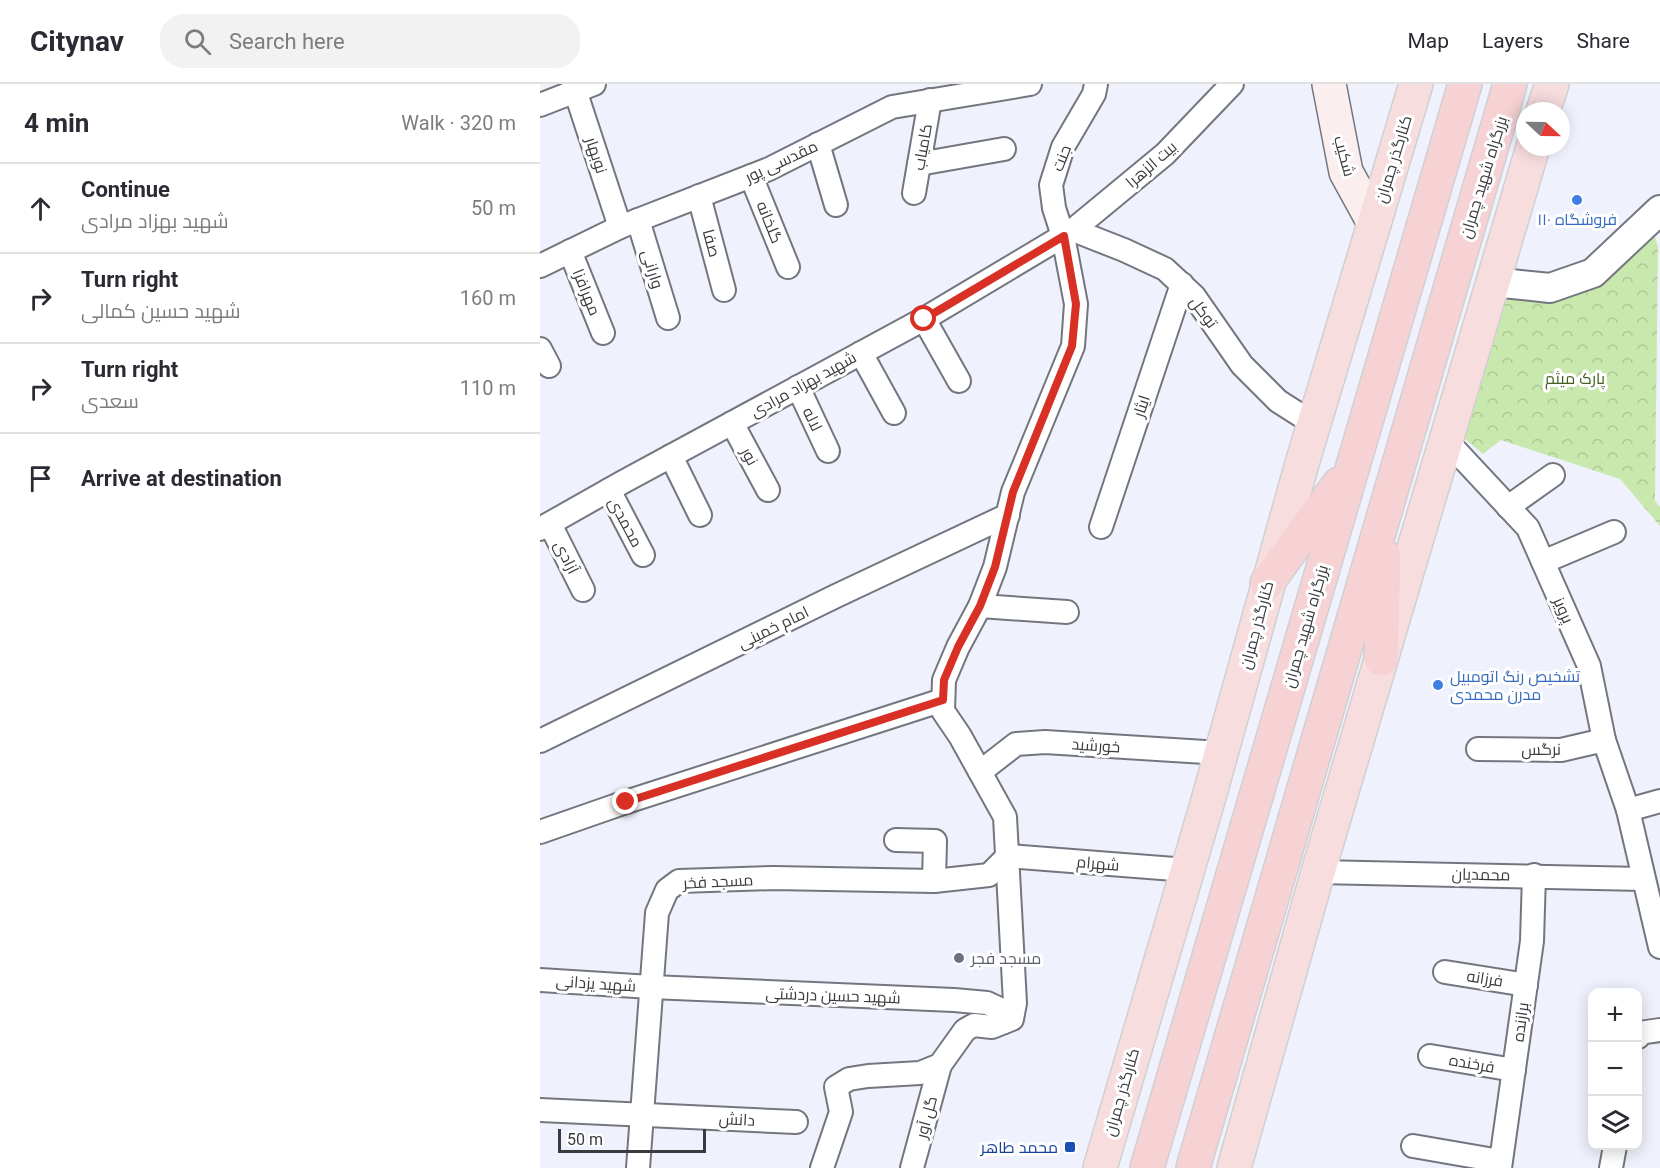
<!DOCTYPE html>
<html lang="en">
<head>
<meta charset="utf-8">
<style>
	:root { --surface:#fff; --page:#f2f2f3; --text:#2b2b33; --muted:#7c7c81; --line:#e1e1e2 }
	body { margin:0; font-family:Roboto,Cairo,sans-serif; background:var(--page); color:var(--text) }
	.controls { position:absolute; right:18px; bottom:18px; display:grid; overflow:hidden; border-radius:12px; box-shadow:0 3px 15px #0003 }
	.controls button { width:54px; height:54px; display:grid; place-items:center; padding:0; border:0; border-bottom:2px solid var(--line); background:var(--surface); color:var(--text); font:30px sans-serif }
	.compass { position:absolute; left:976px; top:18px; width:54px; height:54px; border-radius:50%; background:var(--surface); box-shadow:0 3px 15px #0003; rotate:112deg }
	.scale { position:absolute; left:18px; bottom:15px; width:148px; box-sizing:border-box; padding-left:6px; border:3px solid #3a3b3e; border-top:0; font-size:16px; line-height:21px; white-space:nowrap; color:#3a3b3e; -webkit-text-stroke:4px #fff; paint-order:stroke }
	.stop { position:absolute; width:18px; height:18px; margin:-14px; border:4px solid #d93025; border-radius:50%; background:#fff }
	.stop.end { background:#d93025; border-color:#fff; box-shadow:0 2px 6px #0008 }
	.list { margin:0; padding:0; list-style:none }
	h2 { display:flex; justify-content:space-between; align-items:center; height:78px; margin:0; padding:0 24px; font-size:26px }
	h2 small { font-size:20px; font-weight:400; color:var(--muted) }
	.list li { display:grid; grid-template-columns:39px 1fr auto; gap:18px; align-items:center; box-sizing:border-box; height:90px; padding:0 24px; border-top:2px solid var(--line) }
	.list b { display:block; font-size:22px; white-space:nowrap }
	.list p { margin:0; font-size:20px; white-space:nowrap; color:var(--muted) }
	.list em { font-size:20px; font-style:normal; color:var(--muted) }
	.icon { flex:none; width:33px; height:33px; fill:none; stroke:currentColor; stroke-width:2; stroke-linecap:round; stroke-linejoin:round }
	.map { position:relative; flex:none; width:1120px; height:1084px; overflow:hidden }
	header { display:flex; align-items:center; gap:36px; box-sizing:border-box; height:84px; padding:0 30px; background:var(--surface); border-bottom:2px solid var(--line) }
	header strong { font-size:28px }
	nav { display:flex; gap:33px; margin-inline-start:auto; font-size:21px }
	.search { width:420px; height:54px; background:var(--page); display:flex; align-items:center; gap:15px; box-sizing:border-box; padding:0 21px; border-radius:24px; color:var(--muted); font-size:22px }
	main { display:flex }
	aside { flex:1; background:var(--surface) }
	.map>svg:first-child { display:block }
	.park { fill:url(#park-crowns) }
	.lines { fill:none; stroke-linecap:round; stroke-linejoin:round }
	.minor-casing { stroke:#74767f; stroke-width:26 }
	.tertiary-casing { stroke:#74767f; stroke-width:32 }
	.secondary-casing { stroke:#74767f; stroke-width:36 }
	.primary-casing { stroke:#d0d0d1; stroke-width:36 }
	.trunk-casing { stroke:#d0d0d1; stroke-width:36 }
	.minor { stroke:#fff; stroke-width:22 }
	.tertiary { stroke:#fff; stroke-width:28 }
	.secondary { stroke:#fbeeef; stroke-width:33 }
	.primary { stroke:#f8dddf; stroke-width:33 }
	.trunk { stroke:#f6d2d4; stroke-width:33 }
	.route { stroke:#d93025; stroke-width:8 }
	.shop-dot { fill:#3f7fe0; stroke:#fff; stroke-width:2 }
	.worship-dot { fill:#6b7280; stroke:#fff; stroke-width:2 }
	.transit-dot { fill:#1a4fb4; stroke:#fff; stroke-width:2 }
	.labels { text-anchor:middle; stroke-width:6; stroke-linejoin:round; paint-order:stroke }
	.street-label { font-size:16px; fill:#3a3b3e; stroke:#fff }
	.shop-label { font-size:16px; fill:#366cbe; stroke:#fff }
	.park-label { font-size:16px; fill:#415f1e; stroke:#fff }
	.worship-label { font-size:16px; fill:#5b616d; stroke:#fff; text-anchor:start }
	.transit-label { font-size:16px; fill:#164399; stroke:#fff; text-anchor:end }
</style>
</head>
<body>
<header>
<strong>Citynav</strong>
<div class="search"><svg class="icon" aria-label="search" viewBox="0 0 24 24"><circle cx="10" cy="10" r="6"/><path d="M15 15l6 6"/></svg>Search here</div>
<nav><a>Map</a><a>Layers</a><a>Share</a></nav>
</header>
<main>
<aside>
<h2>4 min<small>Walk · 320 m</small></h2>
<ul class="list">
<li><svg class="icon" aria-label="ahead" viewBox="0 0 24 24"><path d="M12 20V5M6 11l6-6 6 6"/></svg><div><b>Continue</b><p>شهید بهزاد مرادی</p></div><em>50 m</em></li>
<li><svg class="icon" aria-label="right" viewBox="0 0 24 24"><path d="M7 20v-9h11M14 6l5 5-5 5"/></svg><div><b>Turn right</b><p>شهید حسین کمالی</p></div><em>160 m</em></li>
<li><svg class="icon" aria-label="right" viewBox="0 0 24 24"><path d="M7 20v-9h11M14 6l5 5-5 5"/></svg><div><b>Turn right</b><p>سعدی</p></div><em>110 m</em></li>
<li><svg class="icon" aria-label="arrive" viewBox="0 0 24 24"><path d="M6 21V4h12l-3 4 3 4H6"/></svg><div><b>Arrive at destination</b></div></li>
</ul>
</aside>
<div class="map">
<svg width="1120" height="1084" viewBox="0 0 1120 1084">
	<defs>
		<pattern id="park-crowns" width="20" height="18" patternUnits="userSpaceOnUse" patternTransform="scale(1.5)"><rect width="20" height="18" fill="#c9e8ad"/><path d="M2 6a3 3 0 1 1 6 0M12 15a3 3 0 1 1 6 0" fill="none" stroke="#adc896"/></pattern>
	</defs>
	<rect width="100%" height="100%" fill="#eff2fc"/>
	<path class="park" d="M 1112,143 L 1118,163 L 1115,417 L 1120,423 L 1120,442 L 1080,395 L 961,356 L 943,370 L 919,350 L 961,211 L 1009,216 Z"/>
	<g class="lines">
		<defs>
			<g id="minor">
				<path d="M 33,0 L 80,143"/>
				<path d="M 0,21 L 54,0"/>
				<path d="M 278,60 L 296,121"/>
				<path d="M 379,80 L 464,65"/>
				<path d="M 211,92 L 248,183"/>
				<path d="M 374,109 L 390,16"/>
				<path d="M 159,112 L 184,206"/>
				<path d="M 98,136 L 128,234"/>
				<path d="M 533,146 L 584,166 L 625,185 L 654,212 L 702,281 L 738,317 L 774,340"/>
				<path d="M 30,167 L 63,249"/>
				<path d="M 0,182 L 80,143 L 229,85 L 352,23 L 490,0"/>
				<path d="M 384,235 L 419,297"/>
				<path d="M 0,265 L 9,282"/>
				<path d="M 321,269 L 354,329"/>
				<path d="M 258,303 L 288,367"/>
				<path d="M 192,339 L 228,406"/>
				<path d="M 906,356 L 988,444 L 1049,582 L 1064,656 L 1088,726 L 1120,863"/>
				<path d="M 131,372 L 160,431"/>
				<path d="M 69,406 L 103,471"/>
				<path d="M 968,423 L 1013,391"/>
				<path d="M 10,440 L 43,506"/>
				<path d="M 561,443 L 642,200"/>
				<path d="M 0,445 L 83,398 L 384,235 L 533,146 L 625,70 L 692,0"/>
				<path d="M 1003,478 L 1074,448"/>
				<path d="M 440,522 L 527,528"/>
				<path d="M 0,657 L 296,512 L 468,431"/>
				<path d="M 938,665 L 1021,666 L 1064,656"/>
				<path d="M 440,688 L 476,660 L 505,658 L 681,669"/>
				<path d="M 1088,726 L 1120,717"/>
				<path d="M 0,748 L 86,718 L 403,616"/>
				<path d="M 356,756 L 395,757 L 394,797"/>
				<path d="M 778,788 L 1103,795"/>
				<path d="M 905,888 L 986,901"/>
				<path d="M 0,896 L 111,903 L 414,916 L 447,919 L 460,925 L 464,938"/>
				<path d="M 1098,953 L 1099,949 L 1120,946"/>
				<path d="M 890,972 L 974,986"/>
				<path d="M 0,1026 L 256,1038"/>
				<path d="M 873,1062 L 960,1077"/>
				<path d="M 98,1084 L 117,829 L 127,806 L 139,797 L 234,794 L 394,797 L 449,791 L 468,772 L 647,786"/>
				<path d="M 282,1084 L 301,1028 L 296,1003 L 309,995 L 328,992 L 380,989 L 400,981 L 425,946 L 434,941 L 452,943 L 472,935 L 475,919 L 465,733 L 420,652 L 403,627 L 404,596 L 418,563 L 440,522 L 455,483 L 473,408 L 533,262 L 536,220 L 523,152 L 514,124 L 511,101 L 523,63 L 554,10 L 556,0"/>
				<path d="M 372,1084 L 400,981"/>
				<path d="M 960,1084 L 992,857 L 994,791"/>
				<path d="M 1071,1084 L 1075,1062"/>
			</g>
			<path id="tertiary" d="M 953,198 L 1010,204 L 1053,189 L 1120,126"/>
			<path id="secondary" d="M 789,0 L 806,88 L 834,139"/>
			<g id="primary">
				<path d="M 1003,27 L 1012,0"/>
				<path d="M 560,1084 L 667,720 L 761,383 L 876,0"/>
				<path d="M 694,1084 L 778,788 L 993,63"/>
			</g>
			<g id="trunk">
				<path d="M 727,499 L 799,400"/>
				<path d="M 841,575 L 844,472"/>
				<path d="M 607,1084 L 925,0"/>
				<path d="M 653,1084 L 970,0"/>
			</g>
		</defs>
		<use href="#minor" class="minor-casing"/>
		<use href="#tertiary" class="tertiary-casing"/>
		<use href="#secondary" class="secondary-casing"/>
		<use href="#primary" class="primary-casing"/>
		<use href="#trunk" class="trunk-casing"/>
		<use href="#minor" class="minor"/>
		<use href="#tertiary" class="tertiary"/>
		<use href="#secondary" class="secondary"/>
		<use href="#primary" class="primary"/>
		<use href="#trunk" class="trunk"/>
	</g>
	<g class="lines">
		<path class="route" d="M 86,718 L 403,616 L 404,596 L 418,563 L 440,522 L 455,483 L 473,408 L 532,262 L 536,220 L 524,152 L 384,235"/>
	</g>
	<g class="shop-dot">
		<circle cx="1037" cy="116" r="6"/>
		<circle cx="898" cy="601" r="6"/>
	</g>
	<circle class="worship-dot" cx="419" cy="874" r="6"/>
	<rect class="transit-dot" x="524" y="1057" width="12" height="12" rx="3"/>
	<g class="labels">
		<g class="street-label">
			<text transform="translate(382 63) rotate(-80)" y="6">کامیاب</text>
			<text transform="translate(57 71) rotate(72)" y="6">نوبهار</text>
			<text transform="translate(805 72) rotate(75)" y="6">شکیب</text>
			<text transform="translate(521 74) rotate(-69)" y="6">جنت</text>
			<text transform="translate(853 75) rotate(-73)" y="6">کنارگذر چمران</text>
			<text transform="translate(241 77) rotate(-25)" y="6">مقدسی پور</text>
			<text transform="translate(611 80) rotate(-41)" y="6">بیت الزهرا</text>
			<text transform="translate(943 93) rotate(-73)" y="6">بزرگراه شهید چمران</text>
			<text transform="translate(230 138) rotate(68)" y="6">گلخانه</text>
			<text transform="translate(172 159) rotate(75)" y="6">صفا</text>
			<text transform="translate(113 185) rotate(73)" y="6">وارانی</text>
			<text transform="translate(47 208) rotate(68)" y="6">مهرافزا</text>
			<text transform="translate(664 228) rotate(53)" y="6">توکل</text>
			<text transform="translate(263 300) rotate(-29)" y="6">شهید بهزاد مرادی</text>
			<text transform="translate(601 322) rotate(-72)" y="6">ایثار</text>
			<text transform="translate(273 335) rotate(64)" y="6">لاله</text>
			<text transform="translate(210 372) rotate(61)" y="6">نور</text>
			<text transform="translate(86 438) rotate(62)" y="6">محمدی</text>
			<text transform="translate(27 473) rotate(63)" y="6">آزادی</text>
			<text transform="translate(1024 526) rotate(66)" y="6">پرویز</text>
			<text transform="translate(716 541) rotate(-75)" y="6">کنارگذر چمران</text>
			<text transform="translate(765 542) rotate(-74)" y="6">بزرگراه شهید چمران</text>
			<text transform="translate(233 543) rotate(-26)" y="6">امام خمینی</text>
			<text transform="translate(556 661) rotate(4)" y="6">خورشید</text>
			<text transform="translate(1001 665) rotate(-1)" y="6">نرگس</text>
			<text transform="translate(558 779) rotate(5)" y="6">شهرام</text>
			<text transform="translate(941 790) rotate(1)" y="6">محمدیان</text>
			<text transform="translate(178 797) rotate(-3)" y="6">مسجد فخر</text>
			<text transform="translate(945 894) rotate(9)" y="6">فرزانه</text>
			<text transform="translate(56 899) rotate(4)" y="6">شهید یزدانی</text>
			<text transform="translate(293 911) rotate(2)" y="6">شهید حسین دردشتی</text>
			<text transform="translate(980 938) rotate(-82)" y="6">برازنده</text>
			<text transform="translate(932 979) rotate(10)" y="6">فرخنده</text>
			<text transform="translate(581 1008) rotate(-74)" y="6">کنارگذر چمران</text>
			<text transform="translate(386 1033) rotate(-75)" y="6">گل آور</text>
			<text transform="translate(197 1035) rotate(3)" y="6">دانش</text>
		</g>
		<g class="shop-label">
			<text x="1037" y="141">فروشگاه ۱۱۰</text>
			<text x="910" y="598" text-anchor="start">تشخیص رنگ اتومبیل<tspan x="910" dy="18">مدرن محمدی</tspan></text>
		</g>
		<g class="park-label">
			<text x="1035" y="300">پارک میثم</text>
		</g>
		<g class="worship-label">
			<text x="431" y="880">مسجد فجر</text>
		</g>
		<g class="transit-label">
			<text x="518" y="1069">محمد طاهر</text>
		</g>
	</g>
</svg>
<div class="controls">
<button>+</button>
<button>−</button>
<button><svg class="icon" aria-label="layers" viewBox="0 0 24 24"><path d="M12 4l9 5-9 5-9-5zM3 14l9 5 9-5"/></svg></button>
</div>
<svg class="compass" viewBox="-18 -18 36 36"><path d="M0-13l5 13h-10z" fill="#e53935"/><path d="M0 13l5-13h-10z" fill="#7c7c81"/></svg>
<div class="scale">50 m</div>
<div class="stop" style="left:384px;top:235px"></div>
<div class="stop end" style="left:86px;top:718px"></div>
</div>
</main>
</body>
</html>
